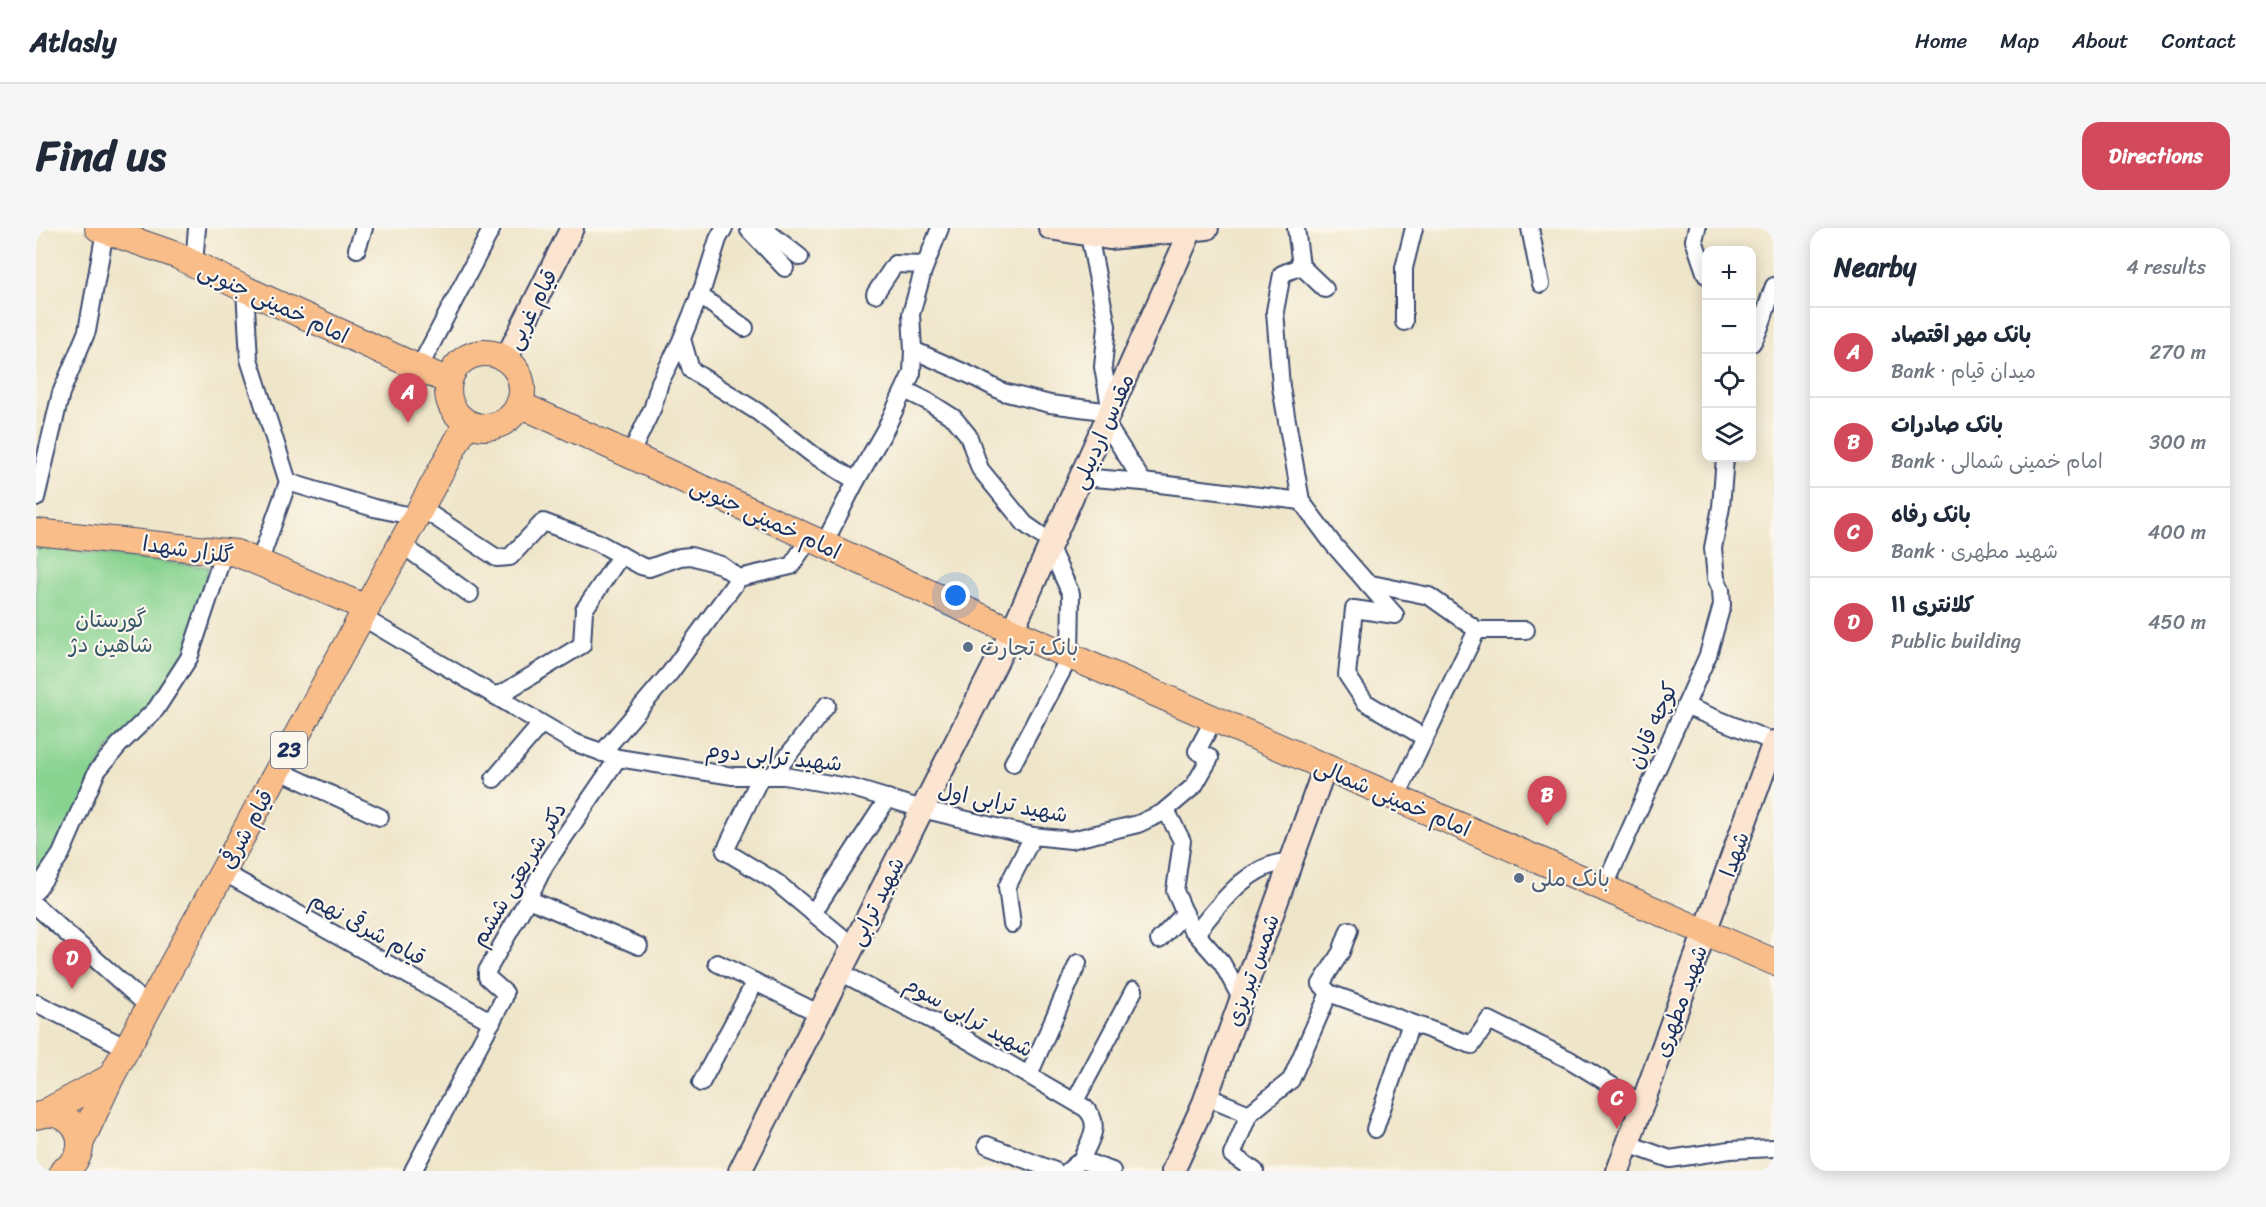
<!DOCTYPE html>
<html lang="en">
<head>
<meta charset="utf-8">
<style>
	:root { --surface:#fff; --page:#f6f6f7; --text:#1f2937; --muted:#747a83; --line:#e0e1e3; --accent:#d1495b }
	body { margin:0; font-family:Sriracha,"Playpen Sans Arabic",sans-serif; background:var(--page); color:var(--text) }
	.controls { position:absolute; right:18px; top:18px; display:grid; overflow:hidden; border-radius:12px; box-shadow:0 3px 15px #0003 }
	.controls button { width:54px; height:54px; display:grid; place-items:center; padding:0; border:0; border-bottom:2px solid var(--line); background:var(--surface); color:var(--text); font:30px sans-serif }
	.you { position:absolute; left:920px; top:368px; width:21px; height:21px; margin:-15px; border:4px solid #fff; border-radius:50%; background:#1a73e8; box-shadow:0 0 0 9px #1a73e833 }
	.badge { display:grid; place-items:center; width:39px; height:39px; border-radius:50%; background:var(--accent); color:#fff; font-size:20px; font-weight:700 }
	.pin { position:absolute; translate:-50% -50px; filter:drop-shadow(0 2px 3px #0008) }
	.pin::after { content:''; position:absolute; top:32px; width:21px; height:18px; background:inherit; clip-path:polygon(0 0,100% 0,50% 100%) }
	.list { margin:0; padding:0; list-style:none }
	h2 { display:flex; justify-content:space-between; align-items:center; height:78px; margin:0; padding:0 24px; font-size:26px }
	h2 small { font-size:20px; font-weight:400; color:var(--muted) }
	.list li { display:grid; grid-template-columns:39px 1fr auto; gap:18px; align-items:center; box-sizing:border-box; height:90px; padding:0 24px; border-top:2px solid var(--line) }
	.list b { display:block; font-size:22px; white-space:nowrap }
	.list p { margin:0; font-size:20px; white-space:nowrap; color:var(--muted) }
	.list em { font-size:20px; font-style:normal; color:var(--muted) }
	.icon { flex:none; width:33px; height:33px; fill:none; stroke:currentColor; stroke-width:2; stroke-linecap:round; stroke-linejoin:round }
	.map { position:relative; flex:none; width:1738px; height:943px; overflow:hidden; border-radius:18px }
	header { display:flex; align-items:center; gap:36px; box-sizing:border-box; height:84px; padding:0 30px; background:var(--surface); border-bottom:2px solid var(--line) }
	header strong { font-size:28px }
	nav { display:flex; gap:33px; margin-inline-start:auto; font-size:21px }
	.intro { display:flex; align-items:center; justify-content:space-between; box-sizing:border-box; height:144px; padding:0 36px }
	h1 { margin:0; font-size:42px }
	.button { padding:15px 27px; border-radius:18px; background:var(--accent); color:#fff; font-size:21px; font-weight:700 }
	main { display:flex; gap:36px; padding:0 36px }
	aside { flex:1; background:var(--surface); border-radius:18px; box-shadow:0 3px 15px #0003 }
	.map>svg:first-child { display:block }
	.green { fill:#88d390; stroke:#528177; stroke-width:1.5 }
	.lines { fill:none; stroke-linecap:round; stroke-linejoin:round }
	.street-casing { stroke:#3b4a6e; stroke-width:20 }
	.secondary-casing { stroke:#3b4a6e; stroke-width:26 }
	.primary-casing { stroke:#3b4a6e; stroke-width:28 }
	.street { stroke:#fff; stroke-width:16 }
	.secondary { stroke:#fce5d0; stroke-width:22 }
	.primary { stroke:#f8bd89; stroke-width:26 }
	.service-dot { fill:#5c6f8a; stroke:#fbf7ec; stroke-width:2 }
	.labels { text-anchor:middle; stroke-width:4.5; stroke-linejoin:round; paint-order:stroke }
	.shield { fill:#fbf7ec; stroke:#5e6b89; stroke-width:1.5 }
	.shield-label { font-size:21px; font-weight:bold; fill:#1b2f5e }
	.street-label { font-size:22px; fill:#1b2f5e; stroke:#fbf7ec }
	.park-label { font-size:22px; fill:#36586a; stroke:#fbf7ec }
	.service-label { font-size:22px; fill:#4e5e75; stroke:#fbf7ec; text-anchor:start }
</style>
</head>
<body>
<header>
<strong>Atlasly</strong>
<nav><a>Home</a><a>Map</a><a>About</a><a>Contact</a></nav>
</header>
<div class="intro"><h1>Find us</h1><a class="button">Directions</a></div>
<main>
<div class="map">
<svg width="1738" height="943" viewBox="0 0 1738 943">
	<rect width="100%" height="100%" fill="#fbf7ec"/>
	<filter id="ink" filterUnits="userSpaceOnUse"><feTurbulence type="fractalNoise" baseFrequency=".0167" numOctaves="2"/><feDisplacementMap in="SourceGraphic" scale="12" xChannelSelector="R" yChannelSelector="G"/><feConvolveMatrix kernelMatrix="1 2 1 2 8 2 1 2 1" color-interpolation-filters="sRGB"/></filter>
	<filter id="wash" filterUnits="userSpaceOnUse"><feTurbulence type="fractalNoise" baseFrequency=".008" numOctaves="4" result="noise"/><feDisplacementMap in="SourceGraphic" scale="24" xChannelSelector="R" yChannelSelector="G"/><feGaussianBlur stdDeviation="1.35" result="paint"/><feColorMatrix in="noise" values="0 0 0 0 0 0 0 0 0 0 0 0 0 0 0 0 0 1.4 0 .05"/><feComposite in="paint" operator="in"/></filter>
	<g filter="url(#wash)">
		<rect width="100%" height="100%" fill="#efe5c9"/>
		<path class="green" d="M 0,319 L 173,339 L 152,417 L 122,472 L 71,523 L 29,611 L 0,655 Z"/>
	</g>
	<g filter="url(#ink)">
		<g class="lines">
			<defs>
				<g id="street">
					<path d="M 714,0 L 713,2 L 749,40"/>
					<path d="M 727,0 L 764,29"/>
					<path d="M 1260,0 L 1265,38 L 1246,46 L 1239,83 L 1245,159 L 1265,273"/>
					<path d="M 1494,0 L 1505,56"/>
					<path d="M 1661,0 L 1658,12 L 1670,47"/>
					<path d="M 321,21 L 328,0"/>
					<path d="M 158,36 L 161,0"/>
					<path d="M 1265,38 L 1289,61"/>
					<path d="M 209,61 L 213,131 L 252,254 L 223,335"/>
					<path d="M 839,66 L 859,36 L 889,37"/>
					<path d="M 663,67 L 709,100"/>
					<path d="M 1368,94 L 1368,40 L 1378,0"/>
					<path d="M 646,111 L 655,142 L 722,184 L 776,226 L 820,253"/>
					<path d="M 1716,115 C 1727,99 1730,77 1738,58"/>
					<path d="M 877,122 L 936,148 L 967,164 L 1014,176 L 1075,184 L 1067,139 L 1071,98 L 1053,7"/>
					<path d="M 383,140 L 456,0"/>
					<path d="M 869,162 L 893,174 L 918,190 L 932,207 L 944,241 L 989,296 L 1016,315"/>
					<path d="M 1069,194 L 1107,254"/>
					<path d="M 594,227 L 617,179 L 624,154 L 644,115 L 667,59 L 682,11 L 688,0"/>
					<path d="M 1045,249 L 1107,254 L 1265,273 L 1297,316 L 1359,387"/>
					<path d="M 252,254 L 338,280 L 380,289"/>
					<path d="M 0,270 L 25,165 L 51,103 L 69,3"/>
					<path d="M 385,280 L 461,330 L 474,329 L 507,294 L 561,314 L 605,338 L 613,340 L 644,329 L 655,328 L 685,337 L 703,350"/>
					<path d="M 365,316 L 434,366"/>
					<path d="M 788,316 L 820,253 L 850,200 L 876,145 L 877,122 L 875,86 L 887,43 L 904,0"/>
					<path d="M 1331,355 L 1393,368 L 1441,402 L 1490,402"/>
					<path d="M 1359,387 L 1318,381 L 1311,447 L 1329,474 L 1389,510"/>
					<path d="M 326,389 L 537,514 L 582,530 L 697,548 L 748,548 L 817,560 L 886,581 L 997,608 L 1035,612 L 1102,596 L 1126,585 L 1158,558 L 1174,530 L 1161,523 L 1178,491"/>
					<path d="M 457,467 L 467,465 L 546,417 L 548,382 L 585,327"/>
					<path d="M 1649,478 L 1738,514"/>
					<path d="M 566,525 L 634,445 L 703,350 L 755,338 L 774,310"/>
					<path d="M 977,535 L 1034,428 L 1035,366 L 1014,320"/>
					<path d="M 242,542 L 344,589"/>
					<path d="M 725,548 L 689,623 L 740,654 L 818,719"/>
					<path d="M 736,548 L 791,477"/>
					<path d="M 458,551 L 505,496"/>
					<path d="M 1360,570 L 1441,402"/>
					<path d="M 1130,582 L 1146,613 L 1139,663 L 1155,700 L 1186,735 L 1206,772"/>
					<path d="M 187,644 L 456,794"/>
					<path d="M 1568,660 L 1672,427 L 1686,377 L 1685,362 L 1680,350 L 1677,320 L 1685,279 L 1689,230"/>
					<path d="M 0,663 L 25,626 L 61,543 L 83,517 L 120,481 L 153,430 L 188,324"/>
					<path d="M 492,671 L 603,718"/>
					<path d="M 0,678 L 113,779"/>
					<path d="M 777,685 L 852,570"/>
					<path d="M 976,696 L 971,659 L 997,608"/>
					<path d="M 1313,702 L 1305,724 L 1285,756 L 1293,765 L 1436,817 L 1453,792 L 1534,832 L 1606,876"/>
					<path d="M 1160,705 C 1184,676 1213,635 1253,634"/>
					<path d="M 1123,712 L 1149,685"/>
					<path d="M 681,735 L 784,786"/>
					<path d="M 804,744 L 916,803 L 1049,880 C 1067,896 1053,914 1045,932 L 1076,943"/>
					<path d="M 0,775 L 91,820"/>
					<path d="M 993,847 L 1042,735"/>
					<path d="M 665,855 L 719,754"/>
					<path d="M 1170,868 L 1213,886 L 1255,852 L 1293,765"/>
					<path d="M 1039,873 L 1098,762"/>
					<path d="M 1213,886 L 1196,927 L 1219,943"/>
					<path d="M 1339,901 L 1375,795"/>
					<path d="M 1592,916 L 1634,931 L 1694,922 L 1738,920"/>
					<path d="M 951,917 L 1019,943"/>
					<path d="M 377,943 L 468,770 L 469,765 L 451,749 L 451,743 L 492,671 L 509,637 L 582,530"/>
					<path d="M 1032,943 L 1045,932"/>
				</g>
				<g id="secondary">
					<path d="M 1014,0 L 1073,10 L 1171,0"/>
					<path d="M 470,131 L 536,0"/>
					<path d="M 704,943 L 976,403 L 1155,2"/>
					<path d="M 1137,943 L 1168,875 L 1289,539"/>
					<path d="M 1582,943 L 1738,514"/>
				</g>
				<g id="primary">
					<path d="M 62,0 L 140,27 L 209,61 L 412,153"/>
					<circle cx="449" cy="162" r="37"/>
					<path d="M 483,176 L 976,403 L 1738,734"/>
					<path d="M 0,304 L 200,325 L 331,380"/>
					<path d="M 8,885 L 75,849"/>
					<path d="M 0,888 C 39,875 62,923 27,943"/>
					<path d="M 44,916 L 75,849 L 431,195"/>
				</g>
			</defs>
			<use href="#street" class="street-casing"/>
			<use href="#secondary" class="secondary-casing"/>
			<use href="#primary" class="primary-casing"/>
			<use href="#street" class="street"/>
			<use href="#secondary" class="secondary"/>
			<use href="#primary" class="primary"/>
		</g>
	</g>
	<g class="service-dot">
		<circle cx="932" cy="419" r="6"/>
		<circle cx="1483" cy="650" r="6"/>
	</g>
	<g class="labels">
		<rect class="shield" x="235" y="504" width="36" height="36" rx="4.5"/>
		<g class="shield-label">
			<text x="253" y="529">23</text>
		</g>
		<g class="street-label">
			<text transform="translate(238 74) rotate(25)" y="8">امام خمینی جنوبی</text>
			<text transform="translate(495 81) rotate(-63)" y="8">قیام غربی</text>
			<text transform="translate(1066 203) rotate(-66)" y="8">مقدس اردبیلی</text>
			<text transform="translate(730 290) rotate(25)" y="8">امام خمینی جنوبی</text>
			<text transform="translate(152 321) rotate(8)" y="8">گلزار شهدا</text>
			<text transform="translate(1616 497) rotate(-66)" y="8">کوچه قاپان</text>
			<text transform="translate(738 528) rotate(6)" y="8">شهید ترابی دوم</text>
			<text transform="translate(1357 569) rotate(23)" y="8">امام خمینی شمالی</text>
			<text transform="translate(967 574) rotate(11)" y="8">شهید ترابی اول</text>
			<text transform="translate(210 601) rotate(-61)" y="8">قیام شرقی</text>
			<text transform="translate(1698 626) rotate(-70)" y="8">شهدا</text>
			<text transform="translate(482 646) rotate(-59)" y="8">دکتر شریعتی ششم</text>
			<text transform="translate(840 673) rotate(-63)" y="8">شهید ترابی</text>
			<text transform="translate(332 700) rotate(29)" y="8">قیام شرقی نهم</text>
			<text transform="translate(1216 742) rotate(-70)" y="8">شمس تبریزی</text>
			<text transform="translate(1644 773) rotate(-70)" y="8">شهید مطهری</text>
			<text transform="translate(933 788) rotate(29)" y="8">شهید ترابی سوم</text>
		</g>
		<g class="park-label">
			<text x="75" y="399">گورستان<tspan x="75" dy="25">شاهین دژ</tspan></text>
		</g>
		<g class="service-label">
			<text x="944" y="427">بانک تجارت</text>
			<text x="1495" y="658">بانک ملی</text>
		</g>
	</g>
</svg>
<div class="controls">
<button>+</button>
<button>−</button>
<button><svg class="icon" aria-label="locate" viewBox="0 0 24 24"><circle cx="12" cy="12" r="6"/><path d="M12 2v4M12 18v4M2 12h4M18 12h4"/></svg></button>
<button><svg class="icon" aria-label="layers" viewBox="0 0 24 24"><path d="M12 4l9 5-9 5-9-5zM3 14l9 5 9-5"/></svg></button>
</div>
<div class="you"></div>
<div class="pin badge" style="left:372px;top:195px">A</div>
<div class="pin badge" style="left:1511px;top:598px">B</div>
<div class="pin badge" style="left:1581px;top:901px">C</div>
<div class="pin badge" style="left:36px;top:761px">D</div>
</div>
<aside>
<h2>Nearby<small>4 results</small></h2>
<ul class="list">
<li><span class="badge">A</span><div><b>بانک مهر اقتصاد</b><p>Bank · میدان قیام</p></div><em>270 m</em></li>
<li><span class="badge">B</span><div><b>بانک صادرات</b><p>Bank · امام خمینی شمالی</p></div><em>300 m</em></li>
<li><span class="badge">C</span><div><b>بانک رفاه</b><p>Bank · شهید مطهری</p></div><em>400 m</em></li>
<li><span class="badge">D</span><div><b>کلانتری ۱۱</b><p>Public building</p></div><em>450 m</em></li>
</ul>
</aside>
</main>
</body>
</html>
